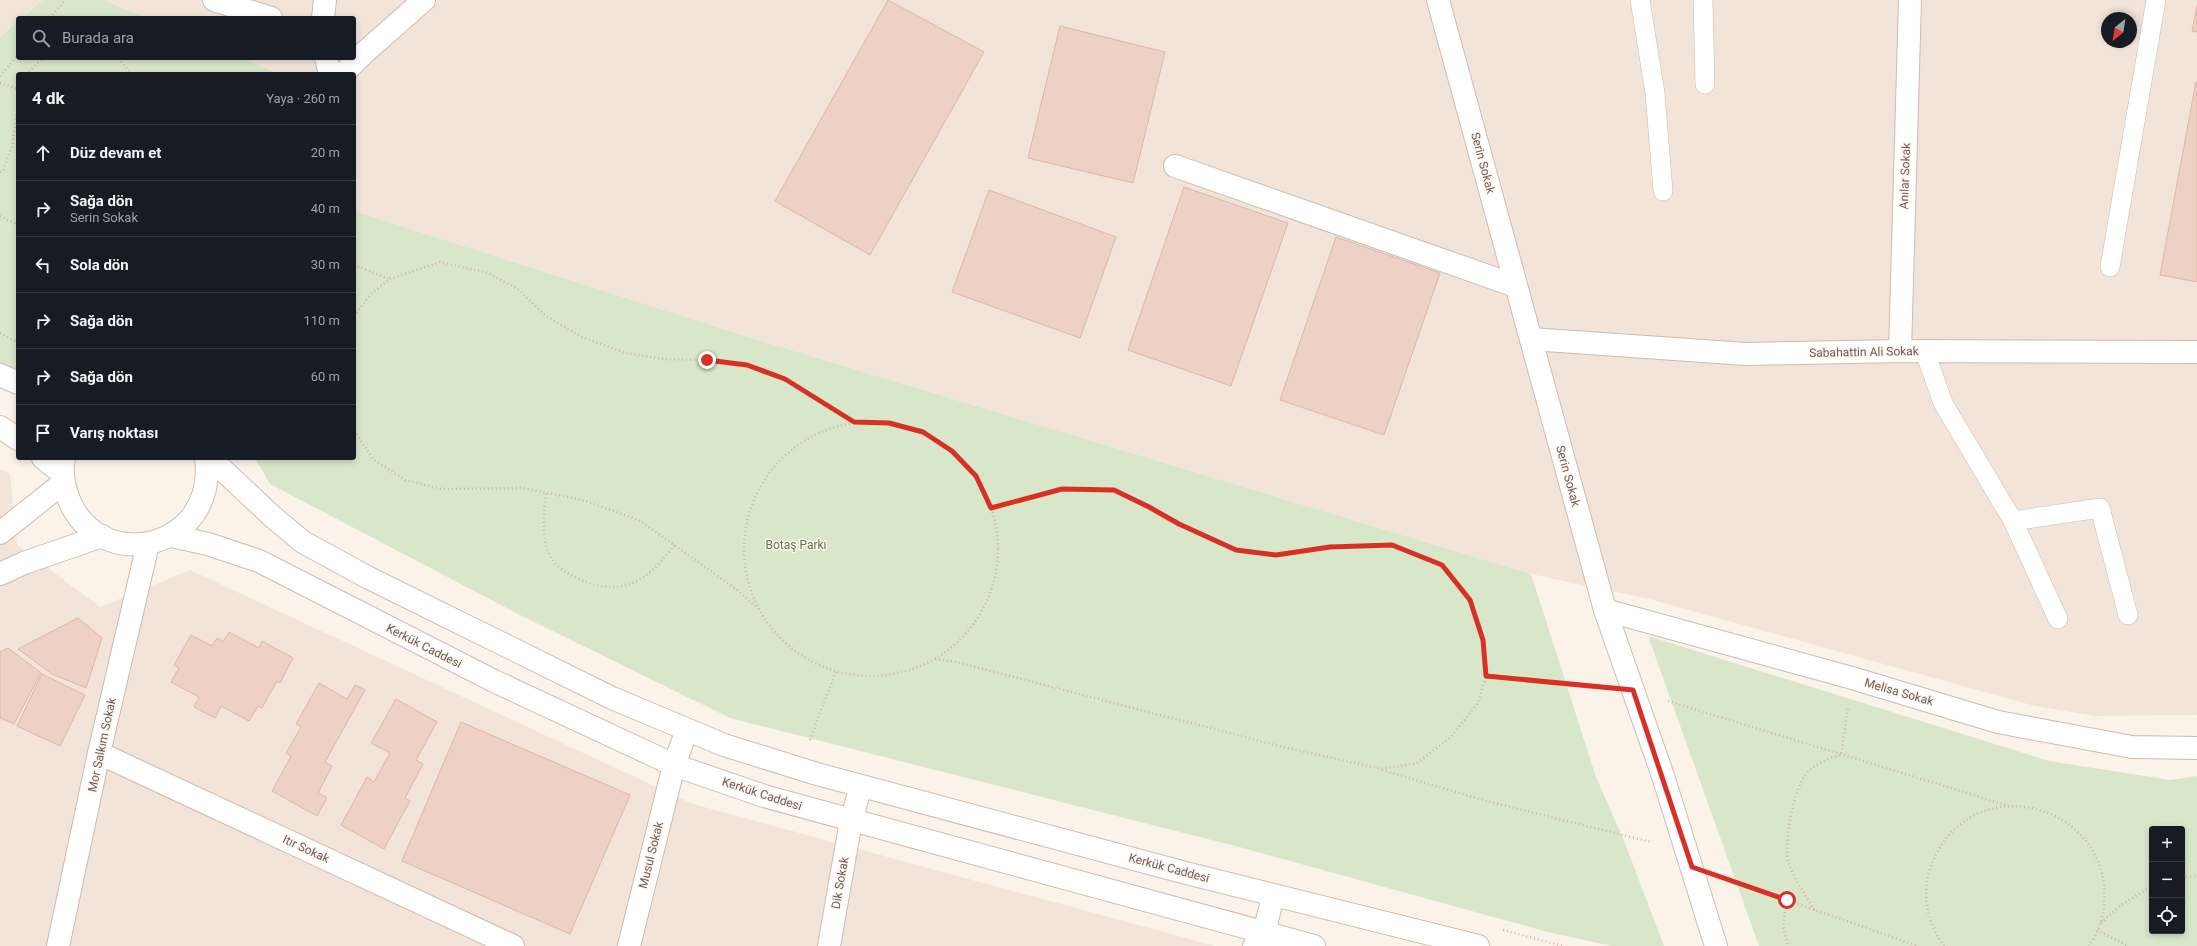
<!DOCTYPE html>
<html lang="tr">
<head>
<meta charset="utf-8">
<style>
	:root { --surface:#171b24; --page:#242831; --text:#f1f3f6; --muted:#9ea1a6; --line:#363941 }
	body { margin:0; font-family:Roboto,sans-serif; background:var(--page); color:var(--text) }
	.controls { position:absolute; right:12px; bottom:12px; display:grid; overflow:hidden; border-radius:4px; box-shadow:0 2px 6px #0003 }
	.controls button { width:36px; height:36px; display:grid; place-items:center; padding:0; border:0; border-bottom:1px solid var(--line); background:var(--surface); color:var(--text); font:20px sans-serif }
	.compass { position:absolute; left:2101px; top:12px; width:36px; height:36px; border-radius:50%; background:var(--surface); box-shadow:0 2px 6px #0003; rotate:210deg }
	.stop { position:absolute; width:12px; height:12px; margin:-9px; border:3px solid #d93025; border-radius:50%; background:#fff }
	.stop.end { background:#d93025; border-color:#fff; box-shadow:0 1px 4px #0008 }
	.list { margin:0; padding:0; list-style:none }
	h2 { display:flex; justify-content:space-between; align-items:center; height:52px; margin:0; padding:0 16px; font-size:17px }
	h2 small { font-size:13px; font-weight:400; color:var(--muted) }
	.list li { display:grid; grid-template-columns:26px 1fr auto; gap:12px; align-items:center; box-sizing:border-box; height:56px; padding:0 16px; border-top:1px solid var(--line) }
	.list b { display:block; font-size:15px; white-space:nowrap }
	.list p { margin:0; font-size:13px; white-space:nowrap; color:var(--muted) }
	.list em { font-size:13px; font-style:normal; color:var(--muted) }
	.icon { flex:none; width:22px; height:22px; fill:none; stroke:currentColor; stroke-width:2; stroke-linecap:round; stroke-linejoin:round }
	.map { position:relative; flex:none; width:2197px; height:946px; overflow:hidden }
	.search { position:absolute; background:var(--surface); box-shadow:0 2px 6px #0003; left:16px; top:16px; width:340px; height:44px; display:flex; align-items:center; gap:10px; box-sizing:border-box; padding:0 14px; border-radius:4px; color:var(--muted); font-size:15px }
	.panel { position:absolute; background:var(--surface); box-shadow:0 2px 6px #0003; left:16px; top:72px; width:340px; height:388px; border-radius:4px }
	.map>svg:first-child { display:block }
	.residential { fill:#f2e4d9; fill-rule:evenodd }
	.green { fill:#d8e7ca; fill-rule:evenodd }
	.building { fill:#edd1c4; stroke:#deb7a6 }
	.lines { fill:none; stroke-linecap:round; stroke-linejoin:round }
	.lane-casing { stroke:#ccbbb1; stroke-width:20 }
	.street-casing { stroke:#ccbbb1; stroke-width:24 }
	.secondary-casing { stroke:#d0bcb2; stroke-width:24 }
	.path { stroke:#d3b5a7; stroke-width:2.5; stroke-dasharray:1 3; stroke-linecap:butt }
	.lane { stroke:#fff; stroke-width:19 }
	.street { stroke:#fff; stroke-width:22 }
	.secondary { stroke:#fff; stroke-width:22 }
	.route { stroke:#d93025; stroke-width:5 }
	.labels { text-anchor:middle; stroke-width:3; stroke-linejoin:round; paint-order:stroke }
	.street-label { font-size:12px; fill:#735950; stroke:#fdf7f0 }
	.park-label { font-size:12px; fill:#5b7849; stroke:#fdf7f0 }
</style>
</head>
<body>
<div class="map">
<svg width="2197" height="946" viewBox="0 0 2197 946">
	<rect width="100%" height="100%" fill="#fbf3ea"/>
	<g class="residential">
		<path d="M 0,0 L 43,0 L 22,18 L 18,18 L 18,21 L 0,37 Z"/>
		<path d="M 104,0 L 2197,0 L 2197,715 L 2095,716 L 2035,706 L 1649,599 L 1531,574 L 748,337 L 354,211 L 354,74 L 280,74 L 242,58 L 354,58 L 354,18 L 147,18 ZM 2107,18 L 2131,18 L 2131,42 L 2107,42 Z"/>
		<path d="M 0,469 L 10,474 L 17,545 L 100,607 L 190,570 L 693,804 L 1215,946 L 0,946 Z"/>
	</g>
	<g class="green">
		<path d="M 43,0 L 104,0 L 147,18 L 22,18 Z"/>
		<path d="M 18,21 L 18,58 L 242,58 L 280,74 L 18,74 L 18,372 L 0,364 L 0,37 Z"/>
		<path d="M 354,211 L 748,337 L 1531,574 L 1596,777 L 1623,838 L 1664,946 L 1612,946 L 1548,932 L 1243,848 L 730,718 L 522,616 L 270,484 L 255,458 L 354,458 Z"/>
		<path d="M 1648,636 L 2049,761 L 2170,780 L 2197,776 L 2197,946 L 1759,946 ZM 2152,829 L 2182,829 L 2182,931 L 2152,931 Z"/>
	</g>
	<g class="building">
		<path d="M 888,0 L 984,52 L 870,255 L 775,201 Z"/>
		<path d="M 2197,6 L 2197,32 L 2192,31 Z"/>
		<path d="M 1060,26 L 1165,52 L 1133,183 L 1028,158 Z"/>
		<path d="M 2196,82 L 2197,82 L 2197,282 L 2160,275 Z"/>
		<path d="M 1184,187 L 1288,223 L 1231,386 L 1128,350 Z"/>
		<path d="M 989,190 L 1116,237 L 1080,338 L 952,292 Z"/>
		<path d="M 1336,237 L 1440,273 L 1384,435 L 1280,400 Z"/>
		<path d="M 78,618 L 102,638 L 86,688 L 52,674 L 18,649 Z"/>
		<path d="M 229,632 L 259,648 L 262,641 L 293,658 L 280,683 L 277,681 L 262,708 L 258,706 L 249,721 L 221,706 L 215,718 L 194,707 L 199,697 L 171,682 L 179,668 L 174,665 L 191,635 L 212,646 L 217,638 L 223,642 Z"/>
		<path d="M 8,648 L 41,673 L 14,724 L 0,718 L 0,652 Z"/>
		<path d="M 42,674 L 85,695 L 60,746 L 17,726 Z"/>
		<path d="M 319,683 L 347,699 L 355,685 L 365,690 L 325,762 L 332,766 L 318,793 L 327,798 L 317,816 L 272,791 L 291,756 L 286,753 L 301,727 L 296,724 Z"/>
		<path d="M 396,699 L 437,722 L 416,760 L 423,764 L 405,798 L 410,801 L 384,849 L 341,825 L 367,777 L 374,782 L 390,753 L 371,743 Z"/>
		<path d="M 461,722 L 630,795 L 570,934 L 402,861 Z"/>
	</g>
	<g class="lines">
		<defs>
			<g id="lane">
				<path d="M 1640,0 L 1655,93 L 1663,191"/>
				<path d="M 1703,0 L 1705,84"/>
				<path d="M 2110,267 L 2156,0"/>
				<path d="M 1925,352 L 1943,403 L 2013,521 L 2058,619"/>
				<path d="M 2013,521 L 2100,508 L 2128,615"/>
			</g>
			<g id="street">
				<path d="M 214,0 L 271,18"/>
				<path d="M 323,18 L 325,0"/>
				<path d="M 326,58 L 330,74"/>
				<path d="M 1175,166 L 1516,286"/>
				<path d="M 1531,339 L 1746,354 L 1900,351 L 2197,352"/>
				<path d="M 1900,351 L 1910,0"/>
				<path d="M 1605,610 L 1852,678 L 1998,722 L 2132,747 L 2197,748"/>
				<path d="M 99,753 L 513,946"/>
				<path d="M 58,946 L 99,753 L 148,544"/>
				<path d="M 629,946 L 674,765"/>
				<path d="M 829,946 L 851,821"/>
				<path d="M 1254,946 L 1264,933 L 1272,946"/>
			</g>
			<g id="secondary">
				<path d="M 1438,0 L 1605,610 L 1663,776 L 1716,946"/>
				<path d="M 343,74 L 365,52 L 424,0"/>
				<path d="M 0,375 L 18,383"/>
				<path d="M 0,427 L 18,439"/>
				<path d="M 43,458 L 63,474"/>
				<path d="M 64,458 C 61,470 63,482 67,494 C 94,577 218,552 206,458"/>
				<path d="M 210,458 L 274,518 L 303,542 L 367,577 L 612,698 L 724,745 L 817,774 L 1182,872 L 1478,946"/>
				<path d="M 0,533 L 63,483"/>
				<path d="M 171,536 L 208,544 L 259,561 L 494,681 L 674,765 L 764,796 L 1314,946"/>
				<path d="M 0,574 L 24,563 L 102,536"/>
				<path d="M 674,765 L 687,730"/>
				<path d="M 851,821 L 861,786"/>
				<path d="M 1264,933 L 1273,896"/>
			</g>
		</defs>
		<use href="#lane" class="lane-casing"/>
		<use href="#street" class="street-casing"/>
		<use href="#secondary" class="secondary-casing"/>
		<g class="path">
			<path d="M 50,18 L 65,0"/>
			<path d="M 114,58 L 118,59 L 133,74"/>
			<path d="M 26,74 L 43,58"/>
			<path d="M 0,76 L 18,55"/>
			<path d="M 0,83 L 18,89"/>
			<path d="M 0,172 L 3,171 L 12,146 L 18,107"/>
			<path d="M 0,216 L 18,225"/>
			<path d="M 354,265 L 390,279"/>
			<path d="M 354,316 L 371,294 L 390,279 L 440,262 L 488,273 L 519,290 L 546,316 L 582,337 L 625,353 L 664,359 L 707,360 L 747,365 L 785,379 L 854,422"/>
			<path d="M 0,333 L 18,343"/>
			<circle cx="871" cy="549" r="127"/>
			<path d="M 354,431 L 374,460 L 405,480 L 442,489 L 522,488 L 582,500 L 639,520 L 736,589 L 756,607"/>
			<path d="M 546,494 C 544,514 540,541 552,559 C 558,569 569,574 579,579 C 622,599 649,580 674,545"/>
			<path d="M 991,508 L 1062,489 L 1113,490 L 1149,507 L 1179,524 L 1236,550 L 1277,555 L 1330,547 L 1392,545 L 1442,565 L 1470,600 L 1483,640 L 1486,676 L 1601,687"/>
			<path d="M 935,659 L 956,662 L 1287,748 L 1382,769 L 1417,763 L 1451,737 L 1478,703 L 1486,676"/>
			<path d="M 1668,701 L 2006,805"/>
			<path d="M 810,740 L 836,671"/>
			<path d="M 1382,770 L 1486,801 L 1651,842"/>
			<path d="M 2182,877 L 2197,876"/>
			<path d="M 1726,879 L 1918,946"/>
			<path d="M 1787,900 L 1783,926 L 1788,946"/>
			<path d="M 1814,910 C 1806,895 1794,879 1789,864 C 1783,843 1793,791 1806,774 C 1813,765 1830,757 1841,755 L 1848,708"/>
			<path d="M 2101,923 L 2121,905 L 2152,886"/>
			<path d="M 1503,930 L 1563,946"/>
			<path d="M 2097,930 L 2128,946"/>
			<path d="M 1944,946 C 1927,923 1921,893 1931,866 C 1971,758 2130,808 2101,922 C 2099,930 2093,939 2089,946"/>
		</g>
		<use href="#lane" class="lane"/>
		<use href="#street" class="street"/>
		<use href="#secondary" class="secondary"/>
	</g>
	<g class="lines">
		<path class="route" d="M 707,360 L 747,365 L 785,379 L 854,422 L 889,423 L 923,432 L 952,451 L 976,476 L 991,508 L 1062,489 L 1114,490 L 1149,507 L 1179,524 L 1236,550 L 1276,555 L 1330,547 L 1392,545 L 1442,565 L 1470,600 L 1483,640 L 1486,676 L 1633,690 L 1692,867 L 1787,900"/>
	</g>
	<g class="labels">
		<g class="street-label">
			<text transform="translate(1483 163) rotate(75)" y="4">Serin Sokak</text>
			<text transform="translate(1905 176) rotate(-88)" y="4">Anılar Sokak</text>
			<text transform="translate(1864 352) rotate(-1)" y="4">Sabahattin Ali Sokak</text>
			<text transform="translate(1568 476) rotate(75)" y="4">Serin Sokak</text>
			<text transform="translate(424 646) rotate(27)" y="4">Kerkük Caddesi</text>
			<text transform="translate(1899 692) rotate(16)" y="4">Melisa Sokak</text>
			<text transform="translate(102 745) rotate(-78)" y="4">Mor Salkım Sokak</text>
			<text transform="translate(762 794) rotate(18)" y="4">Kerkük Caddesi</text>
			<text transform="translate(306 849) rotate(25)" y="4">Itır Sokak</text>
			<text transform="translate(651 855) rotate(-76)" y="4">Musul Sokak</text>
			<text transform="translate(1169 868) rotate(15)" y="4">Kerkük Caddesi</text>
			<text transform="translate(840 883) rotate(-80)" y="4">Dik Sokak</text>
		</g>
		<g class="park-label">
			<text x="796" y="549">Botaş Parkı</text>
		</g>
	</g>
</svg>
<div class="controls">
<button>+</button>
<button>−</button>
<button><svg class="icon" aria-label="locate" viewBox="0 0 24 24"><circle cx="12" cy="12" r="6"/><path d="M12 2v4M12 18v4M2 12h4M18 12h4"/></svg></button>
</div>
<svg class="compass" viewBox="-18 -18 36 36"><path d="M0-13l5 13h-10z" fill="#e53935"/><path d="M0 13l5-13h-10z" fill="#9ea1a6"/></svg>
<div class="stop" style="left:1787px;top:900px"></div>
<div class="stop end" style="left:707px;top:360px"></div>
<div class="search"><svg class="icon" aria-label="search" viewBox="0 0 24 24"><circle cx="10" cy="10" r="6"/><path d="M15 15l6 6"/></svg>Burada ara</div>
<section class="panel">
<h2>4 dk<small>Yaya · 260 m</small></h2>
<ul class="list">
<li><svg class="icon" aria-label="ahead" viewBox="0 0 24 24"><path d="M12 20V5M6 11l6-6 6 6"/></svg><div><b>Düz devam et</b></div><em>20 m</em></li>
<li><svg class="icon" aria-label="right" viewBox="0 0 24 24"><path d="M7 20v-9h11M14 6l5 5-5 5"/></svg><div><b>Sağa dön</b><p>Serin Sokak</p></div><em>40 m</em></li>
<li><svg class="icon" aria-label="left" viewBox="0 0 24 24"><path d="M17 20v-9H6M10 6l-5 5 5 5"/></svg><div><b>Sola dön</b></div><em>30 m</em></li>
<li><svg class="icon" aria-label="right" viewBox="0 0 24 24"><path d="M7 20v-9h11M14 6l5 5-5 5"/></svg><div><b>Sağa dön</b></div><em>110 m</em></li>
<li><svg class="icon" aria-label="right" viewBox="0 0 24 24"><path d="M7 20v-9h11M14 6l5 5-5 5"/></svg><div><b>Sağa dön</b></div><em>60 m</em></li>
<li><svg class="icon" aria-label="arrive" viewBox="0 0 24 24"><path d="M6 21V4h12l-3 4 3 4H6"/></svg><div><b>Varış noktası</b></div></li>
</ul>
</section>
</div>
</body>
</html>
